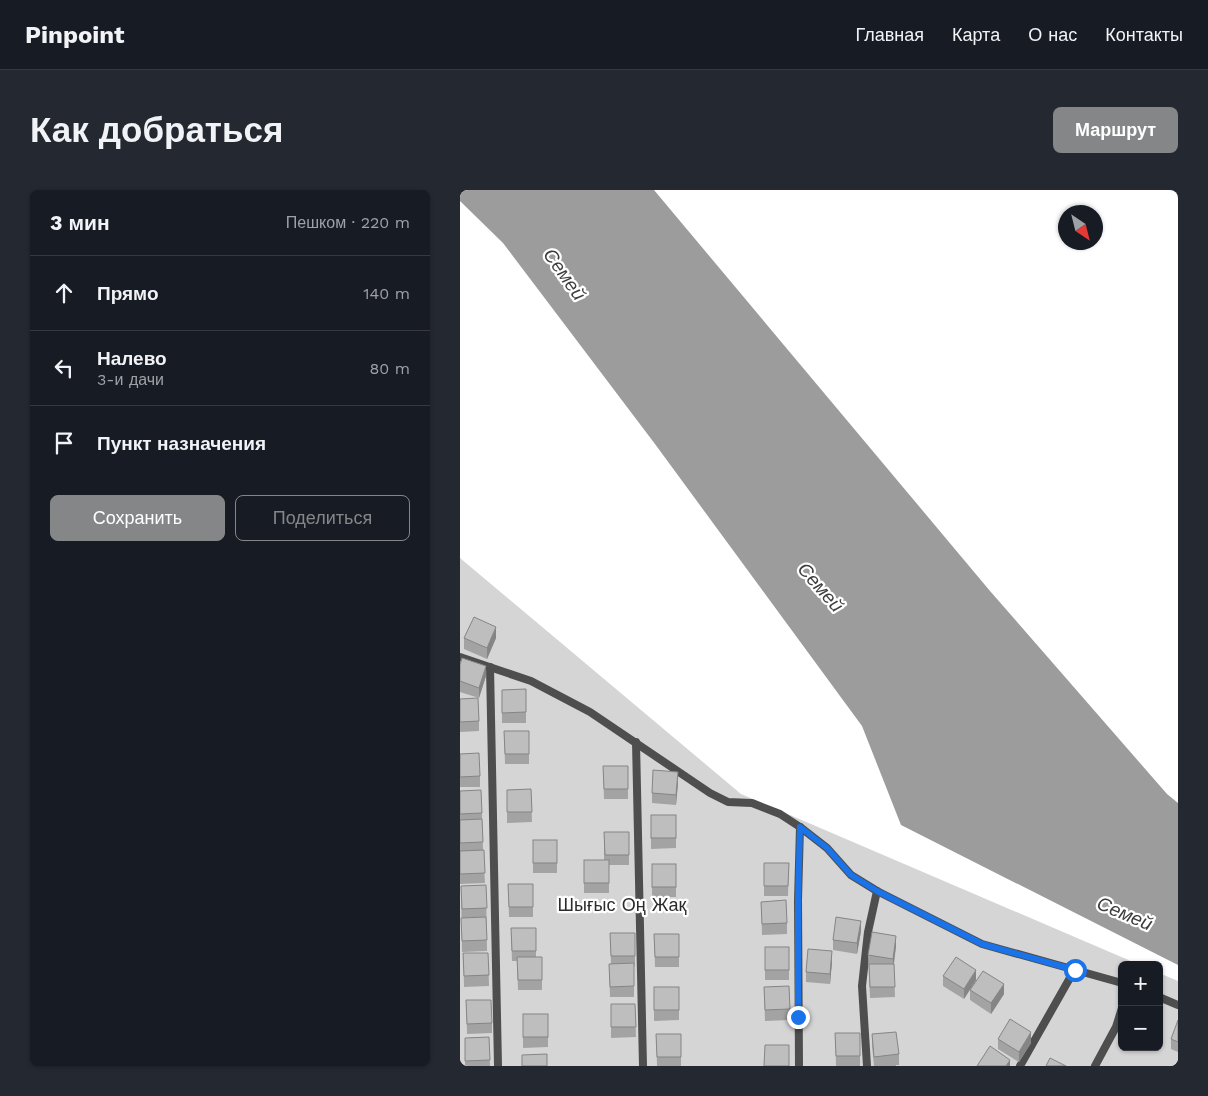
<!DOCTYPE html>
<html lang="ru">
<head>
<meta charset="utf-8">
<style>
	:root { --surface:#171b24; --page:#242831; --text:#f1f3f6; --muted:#9ea1a6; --line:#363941; --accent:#858687 }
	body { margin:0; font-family:"Work Sans",sans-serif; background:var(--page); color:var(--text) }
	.controls { position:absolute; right:15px; bottom:15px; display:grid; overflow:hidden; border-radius:8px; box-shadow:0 1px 4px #0004 }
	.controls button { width:45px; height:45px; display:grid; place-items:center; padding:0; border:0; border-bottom:1px solid var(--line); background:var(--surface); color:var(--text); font:25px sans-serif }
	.compass { position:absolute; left:598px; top:15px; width:45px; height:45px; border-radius:50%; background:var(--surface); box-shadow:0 1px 4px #0004; rotate:145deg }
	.stop { position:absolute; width:15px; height:15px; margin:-11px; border:4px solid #1a73e8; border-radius:50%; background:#fff }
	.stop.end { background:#1a73e8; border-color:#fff; box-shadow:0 1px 5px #0008 }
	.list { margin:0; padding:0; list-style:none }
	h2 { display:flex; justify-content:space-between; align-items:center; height:65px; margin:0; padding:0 20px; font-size:21px }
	h2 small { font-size:16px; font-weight:400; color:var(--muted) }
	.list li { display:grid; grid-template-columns:32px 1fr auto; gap:15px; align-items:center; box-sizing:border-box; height:75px; padding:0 20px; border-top:1px solid var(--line) }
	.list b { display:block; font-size:19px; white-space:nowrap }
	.list p { margin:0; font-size:16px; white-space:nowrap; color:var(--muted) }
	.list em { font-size:16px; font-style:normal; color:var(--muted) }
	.actions { display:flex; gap:10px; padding:15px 20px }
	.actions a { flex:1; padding:11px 0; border:1px solid var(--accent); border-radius:8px; text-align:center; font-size:18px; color:var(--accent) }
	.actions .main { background:var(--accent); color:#fff }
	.icon { flex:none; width:28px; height:28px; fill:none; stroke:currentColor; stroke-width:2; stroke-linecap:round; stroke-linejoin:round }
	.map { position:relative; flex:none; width:718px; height:876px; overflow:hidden; border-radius:8px }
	header { display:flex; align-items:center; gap:30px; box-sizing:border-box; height:70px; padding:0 25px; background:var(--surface); border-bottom:1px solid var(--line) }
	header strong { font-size:24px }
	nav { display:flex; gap:28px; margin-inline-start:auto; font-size:18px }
	.intro { display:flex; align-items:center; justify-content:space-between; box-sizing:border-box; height:120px; padding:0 30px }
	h1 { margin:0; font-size:35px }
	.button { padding:12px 22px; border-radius:8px; background:var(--accent); color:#fff; font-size:18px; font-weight:700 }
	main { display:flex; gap:30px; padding:0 30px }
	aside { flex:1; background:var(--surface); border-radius:8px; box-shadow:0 1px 4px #0004 }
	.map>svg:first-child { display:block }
	.garden { fill:#d5d5d5 }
	.water { fill:#9c9c9c }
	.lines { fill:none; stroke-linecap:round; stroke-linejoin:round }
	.service { stroke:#4e4e4e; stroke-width:8 }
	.wall { fill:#a3a3a3 }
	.shaded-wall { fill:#858585 }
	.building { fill:#bebebe; stroke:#858585 }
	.route { stroke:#1a73e8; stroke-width:6 }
	.labels { text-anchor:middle; stroke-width:4.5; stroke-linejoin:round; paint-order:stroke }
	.park-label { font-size:18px; fill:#2c2c2c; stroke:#fff }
	.water-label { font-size:19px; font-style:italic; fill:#3d3d3d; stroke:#fff }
</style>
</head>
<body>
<header>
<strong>Pinpoint</strong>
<nav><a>Главная</a><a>Карта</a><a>О нас</a><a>Контакты</a></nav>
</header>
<div class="intro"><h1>Как добраться</h1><a class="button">Маршрут</a></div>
<main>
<aside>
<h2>3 мин<small>Пешком · 220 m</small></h2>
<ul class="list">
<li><svg class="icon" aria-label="ahead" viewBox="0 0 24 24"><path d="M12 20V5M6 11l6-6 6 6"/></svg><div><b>Прямо</b></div><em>140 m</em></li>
<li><svg class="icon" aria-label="left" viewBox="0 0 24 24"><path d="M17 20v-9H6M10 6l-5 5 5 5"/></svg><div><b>Налево</b><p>3-и дачи</p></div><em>80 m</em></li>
<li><svg class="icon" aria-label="arrive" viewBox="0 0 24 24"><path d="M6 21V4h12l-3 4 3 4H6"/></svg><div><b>Пункт назначения</b></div></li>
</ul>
<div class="actions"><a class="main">Сохранить</a><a>Поделиться</a></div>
</aside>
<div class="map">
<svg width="718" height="876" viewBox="0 0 718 876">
	<rect width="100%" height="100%" fill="#fff"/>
	<path class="garden" d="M 0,368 L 281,604 L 680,775 L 662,775 L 662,857 L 699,857 L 699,783 L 718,791 L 718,876 L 0,876 Z"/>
	<path class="water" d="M 0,0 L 194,0 L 530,401 L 707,604 L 718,613 L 718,775 L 441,635 L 402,536 L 195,254 L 43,53 L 0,11 Z"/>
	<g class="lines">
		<g class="service">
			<path d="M 0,467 L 71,491 L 130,522 L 250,603 L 268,612 L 292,613 L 320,624 L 340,637 L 367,658 L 391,685 L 417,701 L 522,754 L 662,793"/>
			<path d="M 30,477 L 38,876"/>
			<path d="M 176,552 L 183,876"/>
			<path d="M 699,807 L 718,815"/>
			<path d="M 339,876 L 338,710 L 340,637"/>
			<path d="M 407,876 L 402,796 L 408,742 L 417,701"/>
			<path d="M 560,876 L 615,779"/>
			<path d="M 635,876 L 656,837 L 662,818"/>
		</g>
	</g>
	<g class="wall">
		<path d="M 4,448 L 36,448 L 27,469 L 4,459 Z"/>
		<path d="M 0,475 L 26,486 L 19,508 L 0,502 Z"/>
		<path d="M 66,499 L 66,533 L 42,533 L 42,500 Z"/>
		<path d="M 0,509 L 19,531 L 19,541 L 0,542 Z"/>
		<path d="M 44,541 L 69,541 L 69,574 L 45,574 Z"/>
		<path d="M 0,564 L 20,586 L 20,597 L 0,597 Z"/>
		<path d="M 143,576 L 168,576 L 168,609 L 144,609 Z"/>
		<path d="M 218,593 L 216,615 L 192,613 L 192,603 Z"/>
		<path d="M 71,599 L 72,632 L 47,633 L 47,600 Z"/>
		<path d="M 0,601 L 22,623 L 23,660 L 25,693 L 0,694 Z"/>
		<path d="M 191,625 L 216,625 L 216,658 L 191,659 Z"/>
		<path d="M 144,642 L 169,642 L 169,675 L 149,675 L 149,703 L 124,703 L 124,670 L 144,670 Z"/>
		<rect x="73" y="650" width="24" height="33"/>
		<path d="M 304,673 L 329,673 L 328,706 L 304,706 Z"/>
		<rect x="192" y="674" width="24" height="33"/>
		<path d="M 48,694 L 73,694 L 73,727 L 49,727 Z"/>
		<path d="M 26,695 L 27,761 L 2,762 L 1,696 Z"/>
		<path d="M 301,712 L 327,733 L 327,744 L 302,745 Z"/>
		<path d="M 51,738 L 76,738 L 76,767 L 82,767 L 82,800 L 58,800 L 57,771 L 52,771 Z"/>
		<path d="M 401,741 L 397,764 L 373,760 L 373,750 Z"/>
		<path d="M 150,743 L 175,743 L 175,776 L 174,776 L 174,807 L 150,807 L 149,774 L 151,774 Z"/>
		<path d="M 194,744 L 219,744 L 219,777 L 195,777 Z"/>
		<path d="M 436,756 L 434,774 L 435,807 L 410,808 L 408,765 Z"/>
		<rect x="305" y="757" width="24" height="33"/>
		<path d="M 3,763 L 28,763 L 29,796 L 4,797 Z"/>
		<path d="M 372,772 L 370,794 L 346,792 L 346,782 Z"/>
		<path d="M 483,786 L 516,790 L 504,809 L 483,796 Z"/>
		<path d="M 194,797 L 219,797 L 219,830 L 194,831 Z"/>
		<path d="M 304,797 L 330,819 L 330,830 L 305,831 Z"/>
		<path d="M 510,800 L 544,804 L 531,824 L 510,810 Z"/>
		<path d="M 6,810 L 32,833 L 32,843 L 7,844 Z"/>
		<path d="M 151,814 L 175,814 L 176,847 L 151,848 Z"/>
		<path d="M 63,824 L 88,824 L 88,857 L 63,858 Z"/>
		<path d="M 718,830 L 718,862 L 711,859 L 711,849 Z"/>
		<path d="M 375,843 L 400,843 L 400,876 L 376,876 Z"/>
		<path d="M 196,844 L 221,844 L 221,876 L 197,876 Z"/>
		<path d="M 412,844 L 439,864 L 439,875 L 436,875 L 436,876 L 414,876 L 412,855 Z"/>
		<path d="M 29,847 L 30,876 L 5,876 L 5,848 Z"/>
		<path d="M 538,849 L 571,853 L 559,872 L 538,859 Z"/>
	</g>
	<g class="shaded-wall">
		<path d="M 36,437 L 36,448 L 27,469 L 27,458 Z"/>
		<path d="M 26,476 L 26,486 L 19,508 L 19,498 Z"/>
		<path d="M 218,582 L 218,593 L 216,615 L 216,605 Z"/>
		<path d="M 401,731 L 401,741 L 397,764 L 397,753 Z"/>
		<path d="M 436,746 L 436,756 L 433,779 L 433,769 Z"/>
		<path d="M 372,761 L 372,772 L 370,794 L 370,784 Z"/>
		<path d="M 516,780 L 516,790 L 504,809 L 504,799 Z"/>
		<path d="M 544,794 L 544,804 L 531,824 L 531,813 Z"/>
		<path d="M 571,842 L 571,853 L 559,872 L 559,862 Z"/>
		<path d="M 550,870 L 550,876 L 546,876 Z"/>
	</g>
	<g class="building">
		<path d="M 14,427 L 36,437 L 27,458 L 4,448 Z"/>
		<path d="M 2,468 L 26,476 L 19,498 L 0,491 L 0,475 Z"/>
		<path d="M 66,499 L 66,522 L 42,523 L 42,500 Z"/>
		<path d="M 18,508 L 19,531 L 0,532 L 0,509 Z"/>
		<path d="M 44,541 L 69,541 L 69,564 L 45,564 Z"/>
		<path d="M 19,563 L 20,586 L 0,587 L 0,564 Z"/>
		<path d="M 143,576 L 168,576 L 168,599 L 144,599 Z"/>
		<path d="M 193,580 L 218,582 L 216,605 L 192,603 Z"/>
		<path d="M 71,599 L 72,622 L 47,622 L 47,600 Z"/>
		<path d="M 21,600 L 22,623 L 0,624 L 0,601 Z"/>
		<rect x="191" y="625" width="25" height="23"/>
		<path d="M 22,629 L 23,652 L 0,653 L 0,630 Z"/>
		<path d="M 144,642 L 169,642 L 169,665 L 145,665 Z"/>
		<rect x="73" y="650" width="24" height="23"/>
		<path d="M 24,660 L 25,683 L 0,684 L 0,661 Z"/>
		<rect x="124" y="670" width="25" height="23"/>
		<path d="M 304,673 L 329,673 L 328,696 L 304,696 Z"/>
		<rect x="192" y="674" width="24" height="23"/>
		<path d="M 48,694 L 73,694 L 73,717 L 49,717 Z"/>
		<path d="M 26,695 L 27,718 L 2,719 L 1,696 Z"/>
		<path d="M 326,710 L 327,733 L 302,734 L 301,712 Z"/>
		<path d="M 26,727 L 27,750 L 2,751 L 1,728 Z"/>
		<path d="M 376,727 L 401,731 L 397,753 L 373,750 Z"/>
		<path d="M 51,738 L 76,738 L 76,761 L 52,761 Z"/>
		<path d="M 412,742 L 436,746 L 433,769 L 408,765 Z"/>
		<path d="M 150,743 L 175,743 L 175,766 L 151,766 Z"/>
		<path d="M 194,744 L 219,744 L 219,767 L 195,767 Z"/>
		<rect x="305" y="757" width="24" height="23"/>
		<path d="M 348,759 L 372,761 L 370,784 L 346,782 Z"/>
		<path d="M 3,763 L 28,763 L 29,785 L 4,786 Z"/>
		<path d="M 57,767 L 82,767 L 82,790 L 58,790 Z"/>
		<path d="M 496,767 L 516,780 L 504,799 L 483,786 Z"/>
		<path d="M 174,773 L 174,796 L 150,797 L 149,774 Z"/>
		<path d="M 409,774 L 434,774 L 435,797 L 410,797 Z"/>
		<path d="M 523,781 L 544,794 L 531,813 L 510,800 Z"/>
		<path d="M 329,796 L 330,819 L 305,820 L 304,797 Z"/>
		<rect x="194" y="797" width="25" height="23"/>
		<path d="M 6,810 L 31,810 L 32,833 L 7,834 Z"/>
		<path d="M 151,814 L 175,814 L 176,837 L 151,837 Z"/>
		<rect x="63" y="824" width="25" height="23"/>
		<path d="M 550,829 L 571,842 L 559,862 L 538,849 Z"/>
		<path d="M 718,830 L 718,852 L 711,849 Z"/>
		<path d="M 436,842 L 439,864 L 414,867 L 412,844 Z"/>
		<path d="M 375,843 L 400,843 L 400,866 L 376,866 Z"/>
		<path d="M 196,844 L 221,844 L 221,867 L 197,867 Z"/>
		<path d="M 29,847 L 30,870 L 5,871 L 5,848 Z"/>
		<path d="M 305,855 L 329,855 L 329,876 L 304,876 Z"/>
		<path d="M 530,856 L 550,870 L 546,876 L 517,876 Z"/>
		<path d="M 87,864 L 87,876 L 62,876 L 62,865 Z"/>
		<path d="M 590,868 L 606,876 L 586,876 Z"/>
	</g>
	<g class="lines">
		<path class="route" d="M 338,827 L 338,710 L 340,637 L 367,658 L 391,685 L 417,701 L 522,754 L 615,780"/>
	</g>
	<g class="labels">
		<g class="park-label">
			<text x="162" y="721">Шығыс Оң Жақ</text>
		</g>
		<g class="water-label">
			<text transform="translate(105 84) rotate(55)" y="7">Семей</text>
			<text transform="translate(361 397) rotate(49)" y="7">Семей</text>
			<text transform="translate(665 723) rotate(23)" y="7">Семей</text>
		</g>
	</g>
</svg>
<div class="controls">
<button>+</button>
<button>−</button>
</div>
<svg class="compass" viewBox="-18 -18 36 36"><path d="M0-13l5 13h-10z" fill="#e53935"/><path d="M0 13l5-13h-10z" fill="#9ea1a6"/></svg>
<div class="stop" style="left:615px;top:780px"></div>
<div class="stop end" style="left:338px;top:827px"></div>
</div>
</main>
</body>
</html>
